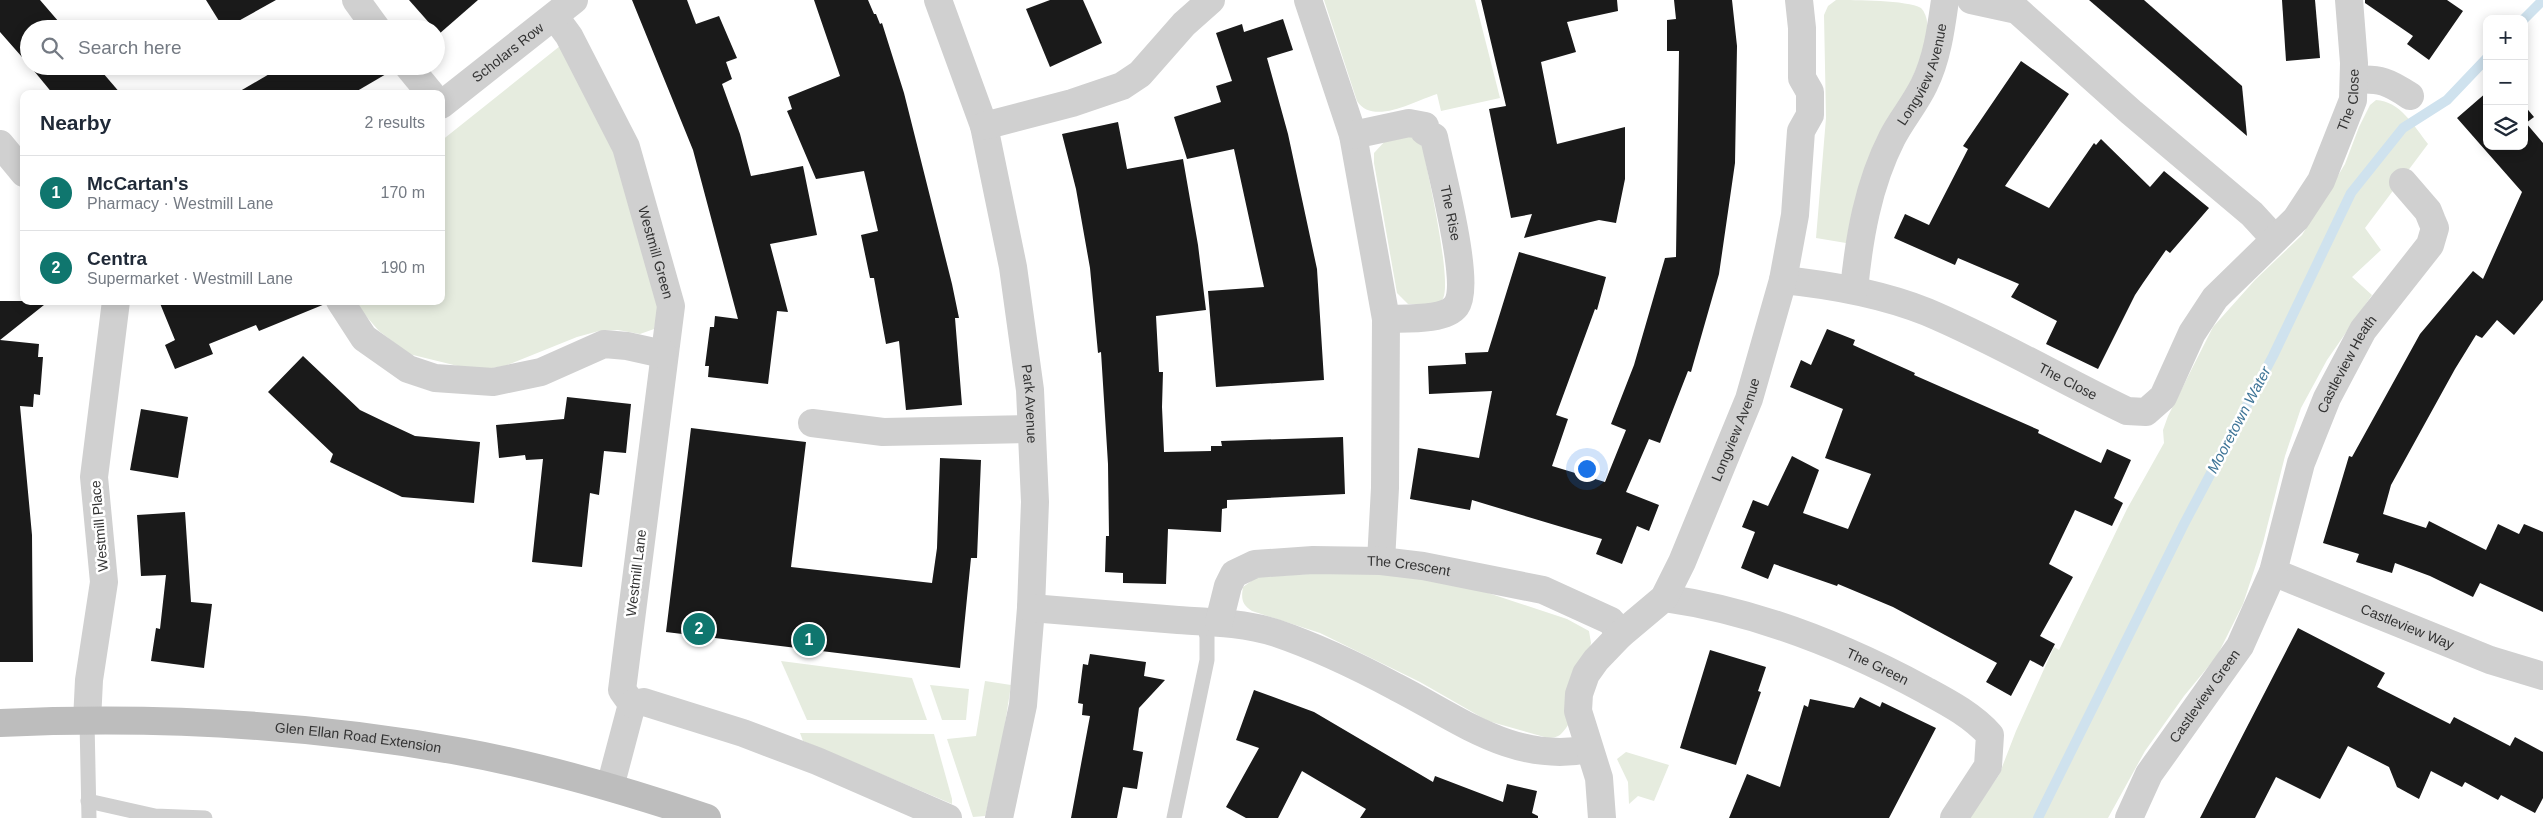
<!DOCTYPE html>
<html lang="en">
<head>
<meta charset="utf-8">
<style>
	:root { --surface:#fff; --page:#f2f2f3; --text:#1f2937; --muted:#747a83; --line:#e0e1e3; --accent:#0f766e }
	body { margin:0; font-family:Helvetica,sans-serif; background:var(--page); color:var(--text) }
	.controls { position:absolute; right:15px; top:15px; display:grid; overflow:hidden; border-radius:10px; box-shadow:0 2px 12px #0003 }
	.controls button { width:45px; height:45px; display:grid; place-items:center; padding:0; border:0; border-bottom:1px solid var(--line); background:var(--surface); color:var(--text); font:25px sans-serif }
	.you { position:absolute; left:1586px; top:468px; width:18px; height:18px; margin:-12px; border:4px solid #fff; border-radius:50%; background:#1a73e8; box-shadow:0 0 0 8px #1a73e833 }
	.badge { display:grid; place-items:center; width:32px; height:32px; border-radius:50%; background:var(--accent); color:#fff; font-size:16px; font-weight:700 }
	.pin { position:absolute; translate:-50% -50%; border:2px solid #fff; box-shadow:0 1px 5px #0006 }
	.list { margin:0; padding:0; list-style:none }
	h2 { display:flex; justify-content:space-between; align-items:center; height:65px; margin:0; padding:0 20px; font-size:21px }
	h2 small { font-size:16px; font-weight:400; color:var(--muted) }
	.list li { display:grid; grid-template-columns:32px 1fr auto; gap:15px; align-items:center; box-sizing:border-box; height:75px; padding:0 20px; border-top:1px solid var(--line) }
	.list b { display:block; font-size:19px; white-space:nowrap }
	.list p { margin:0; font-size:16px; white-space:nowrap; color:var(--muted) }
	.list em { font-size:16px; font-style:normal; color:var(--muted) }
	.icon { flex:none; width:28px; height:28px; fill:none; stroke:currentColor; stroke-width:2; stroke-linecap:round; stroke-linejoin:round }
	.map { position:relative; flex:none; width:2543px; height:818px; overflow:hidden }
	.search { position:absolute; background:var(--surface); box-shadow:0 2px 12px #0003; left:20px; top:20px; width:425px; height:55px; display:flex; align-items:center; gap:12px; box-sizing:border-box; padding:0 18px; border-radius:28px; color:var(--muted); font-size:19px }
	.panel { position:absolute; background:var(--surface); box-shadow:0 2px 12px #0003; left:20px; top:90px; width:425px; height:215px; border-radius:10px }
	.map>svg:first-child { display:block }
	.green { fill:#e6ecdf }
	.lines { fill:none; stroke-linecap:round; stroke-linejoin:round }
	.stream { stroke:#cfe2ee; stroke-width:10 }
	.building { fill:#1a1a1a }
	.lane { stroke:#d0d0d0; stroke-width:15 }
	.street { stroke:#d0d0d0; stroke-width:28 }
	.secondary { stroke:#bdbdbd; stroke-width:28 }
	.labels { text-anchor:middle; stroke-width:5; stroke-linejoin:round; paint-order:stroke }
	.street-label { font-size:14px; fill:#333; stroke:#fff }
	.water-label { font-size:15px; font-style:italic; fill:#3f7597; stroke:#fff }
</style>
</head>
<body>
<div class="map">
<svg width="2543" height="818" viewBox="0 0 2543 818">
	<rect width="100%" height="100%" fill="#fff"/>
	<g class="green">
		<path d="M 1324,0 L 1475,0 L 1500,98 L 1441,111 L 1437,94 C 1414,101 1373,126 1357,101 Z"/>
		<path d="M 1836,0 C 1855,0 1907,0 1921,8 C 1929,16 1928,31 1926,41 C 1921,62 1910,81 1902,101 C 1883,148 1865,195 1846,243 L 1816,238 L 1826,118 L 1824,15 L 1828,6 Z"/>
		<path d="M 560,46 L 612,145 L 657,302 L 657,315 L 654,329 L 640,334 L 618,330 L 599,331 L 577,337 L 505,366 L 485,369 L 466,368 L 409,354 L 379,331 L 353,301 L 441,301 L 441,141 Z"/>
		<path d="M 2376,100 C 2400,101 2414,126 2428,144 L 2365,228 L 2381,250 L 2352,277 L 2372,295 L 2327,360 L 2301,408 L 2285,456 L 2263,543 L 2243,604 L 2217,656 L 2184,696 L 2145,751 L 2108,818 L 1969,818 L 1999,775 L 2016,731 L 2054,647 L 2059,650 L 2127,509 L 2164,443 L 2163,430 L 2168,416 L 2213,327 L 2255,280 L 2302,235 L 2345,164 L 2359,127 L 2370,105 Z"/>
		<path d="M 1411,135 L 1418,140 L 1423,148 C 1427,171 1454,287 1442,300 C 1435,307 1418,304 1408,304 L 1397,293 L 1374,163 L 1374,153 L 1387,139 Z"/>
		<path d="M 1326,573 L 1408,575 L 1482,591 L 1567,619 L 1589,631 L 1591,643 L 1568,725 C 1562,734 1559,738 1548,738 L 1488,721 L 1420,682 L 1320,633 L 1252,611 C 1242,605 1241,599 1243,587 L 1257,577 Z"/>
		<path d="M 781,661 L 912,678 L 927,720 L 807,720 Z"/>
		<path d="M 985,681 L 1011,685 L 1000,757 L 985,816 L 973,817 L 947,739 L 976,736 Z"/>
		<path d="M 930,685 L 969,689 L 966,720 L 942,720 Z"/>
		<path d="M 800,733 L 934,734 L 952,799 L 952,804 L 803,741 Z"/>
		<path d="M 1626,752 L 1669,765 L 1654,801 L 1638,796 L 1629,804 L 1628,782 L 1617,759 Z"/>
	</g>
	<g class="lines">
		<g class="stream">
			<path d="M 2524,19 L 2543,0"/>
			<path d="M 2038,818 L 2184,524 L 2273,356 L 2351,193 L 2403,128 L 2447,100 L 2487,58"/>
		</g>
	</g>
	<g class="building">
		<path d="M 0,0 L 40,0 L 65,29 L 29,29 L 29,65 L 0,32 Z"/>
		<path d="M 206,0 L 276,0 L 224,29 Z"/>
		<path d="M 409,0 L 478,0 L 439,34 Z"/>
		<path d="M 632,0 L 687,0 L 696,24 L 719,16 L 737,58 L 726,62 L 732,79 L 722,84 L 740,134 L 751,176 L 803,166 L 817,235 L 770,244 L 788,312 L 777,311 L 768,384 L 708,377 L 709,366 L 705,366 L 710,327 L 714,327 L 715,316 L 738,319 L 693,150 Z"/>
		<path d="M 814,0 L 868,0 L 874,14 L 876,14 L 880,24 L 882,23 L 904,93 L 952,284 L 959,318 L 955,318 L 962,405 L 906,410 L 899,341 L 886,344 L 874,278 L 870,278 L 861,235 L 878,231 L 864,171 L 816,179 L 787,111 L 792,109 L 788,97 L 840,76 Z"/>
		<path d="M 1050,0 L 1083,0 L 1102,43 L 1050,67 L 1026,9 Z"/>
		<path d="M 1481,0 L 1617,0 L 1618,11 L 1567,22 L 1576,52 L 1541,62 L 1557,144 L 1625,127 L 1625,179 L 1616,223 L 1599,220 L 1524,238 L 1532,214 L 1511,218 L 1489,109 L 1506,106 Z"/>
		<path d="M 1674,0 L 1732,0 L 1737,46 L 1735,163 L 1719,274 L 1691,372 L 1688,371 L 1660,443 L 1649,439 L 1626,492 L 1659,505 L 1649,531 L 1637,526 L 1622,564 L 1596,554 L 1602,539 L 1565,528 L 1472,500 L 1470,510 L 1410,499 L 1418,448 L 1479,458 L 1492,391 L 1429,394 L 1428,366 L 1466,364 L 1465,353 L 1488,352 L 1519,252 L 1606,277 L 1597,310 L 1595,309 L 1556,415 L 1568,419 L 1552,466 L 1605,482 L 1626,430 L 1611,424 L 1634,365 L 1665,258 L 1676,257 L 1679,51 L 1667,51 L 1667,20 L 1676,19 Z"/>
		<path d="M 2089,0 L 2144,0 L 2242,86 L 2247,136 Z"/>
		<path d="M 2282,0 L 2315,0 L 2320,58 L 2286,61 Z"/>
		<path d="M 2365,0 L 2447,0 L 2463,11 L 2429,60 L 2407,44 L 2413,36 L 2365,3 Z"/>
		<path d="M 1283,19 L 1293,50 L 1267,58 L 1288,134 L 1317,269 L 1324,380 L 1216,387 L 1208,291 L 1264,287 L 1234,149 L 1187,159 L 1174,117 L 1221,102 L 1216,86 L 1232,81 L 1216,33 L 1242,24 L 1244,32 Z"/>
		<path d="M 2021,61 L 2069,94 L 2005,186 L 2049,208 L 2094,143 L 2096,145 L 2101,139 L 2150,187 L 2164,171 L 2209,208 L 2170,253 L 2166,250 L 2143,283 L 2135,295 L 2098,369 L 2046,344 L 2057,321 L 2011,297 L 2019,284 L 1958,258 L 1955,265 L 1894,238 L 1905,214 L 1929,225 L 1968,149 L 1963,146 Z"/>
		<path d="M 30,66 L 97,66 L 121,94 L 53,94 Z"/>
		<path d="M 283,66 L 393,66 L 393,70 L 352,94 L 235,94 Z"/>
		<path d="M 2487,92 L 2487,146 L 2524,146 L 2524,105 L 2534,117 L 2526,123 L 2543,143 L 2543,300 L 2514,335 L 2497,320 L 2482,338 L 2476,335 L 2455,369 L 2391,485 L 2383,514 L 2426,528 L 2429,521 L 2486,550 L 2498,524 L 2519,534 L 2524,524 L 2543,532 L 2543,612 L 2480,583 L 2473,597 L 2430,576 L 2395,563 L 2392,573 L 2356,562 L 2359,554 L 2323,543 L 2349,456 L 2352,457 L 2420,334 L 2473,271 L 2483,279 L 2522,192 L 2457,118 Z"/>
		<path d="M 1118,122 L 1127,169 L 1183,159 L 1198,245 L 1206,310 L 1156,316 L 1159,372 L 1163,372 L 1162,407 L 1164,452 L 1211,451 L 1211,446 L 1222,446 L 1221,441 L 1343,437 L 1345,494 L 1227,500 L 1227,508 L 1222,509 L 1221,532 L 1168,529 L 1166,584 L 1123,583 L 1123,573 L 1105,572 L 1106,536 L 1109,536 L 1108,464 L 1101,352 L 1098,353 L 1090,268 L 1076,189 L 1062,134 Z"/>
		<path d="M 0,301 L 49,301 L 0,340 L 39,344 L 38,357 L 43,357 L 40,395 L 34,394 L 33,407 L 20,406 L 32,535 L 33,662 L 0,662 Z"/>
		<path d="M 159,301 L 324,301 L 325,304 L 259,331 L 256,325 L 209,344 L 213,354 L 175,369 L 165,345 L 175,340 Z"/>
		<path d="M 1827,329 L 1855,340 L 1853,345 L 1915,373 L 1914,375 L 2039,430 L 2038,433 L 2101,463 L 2107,449 L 2131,460 L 2114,498 L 2123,503 L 2112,526 L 2075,510 L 2049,564 L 2073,577 L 2040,636 L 2055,644 L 2043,667 L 2030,660 L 2011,696 L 1986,682 L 1997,663 L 1893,607 L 1838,584 L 1837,586 L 1774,564 L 1768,579 L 1741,568 L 1755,532 L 1742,527 L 1753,500 L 1768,506 L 1792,456 L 1819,470 L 1803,513 L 1848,529 L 1871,474 L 1825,458 L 1843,409 L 1790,387 L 1801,360 L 1811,365 Z"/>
		<path d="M 303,356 L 360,410 L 385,422 L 415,436 L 480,442 L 474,503 L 402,497 L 330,462 L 333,454 L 268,392 Z"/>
		<path d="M 567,397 L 631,404 L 626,453 L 604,451 L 599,495 L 590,493 L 582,567 L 532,562 L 543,459 L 526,460 L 525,455 L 499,458 L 496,425 L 564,419 Z"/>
		<path d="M 141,409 L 188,417 L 178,478 L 130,470 Z"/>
		<path d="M 691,428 L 806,442 L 791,567 L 932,583 L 937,548 L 940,458 L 981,460 L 977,558 L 971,558 L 960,668 L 666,632 Z"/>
		<path d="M 185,512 L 191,602 L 212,604 L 204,668 L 151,661 L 156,628 L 160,629 L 166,575 L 141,576 L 137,515 Z"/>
		<path d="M 2298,628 L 2385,673 L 2377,687 L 2450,724 L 2454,717 L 2510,746 L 2515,737 L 2543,752 L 2543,798 L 2535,813 L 2501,795 L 2498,800 L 2465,782 L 2462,787 L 2431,771 L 2419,799 L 2397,787 L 2389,767 L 2348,746 L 2320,799 L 2276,777 L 2255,818 L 2200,818 Z"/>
		<path d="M 1710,650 L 1766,667 L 1758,691 L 1761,692 L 1736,765 L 1680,748 Z"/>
		<path d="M 1090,654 L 1146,662 L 1144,676 L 1165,680 L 1139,708 L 1133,750 L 1143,752 L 1137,789 L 1123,787 L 1117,818 L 1071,818 L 1090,716 L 1082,715 L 1083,704 L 1078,703 L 1083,664 L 1088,665 Z"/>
		<path d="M 1254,690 L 1314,712 L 1433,782 L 1435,776 L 1503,802 L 1507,784 L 1537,791 L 1532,813 L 1538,816 L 1538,818 L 1360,818 L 1366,809 L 1302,771 L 1278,818 L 1246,818 L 1226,807 L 1259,748 L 1236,740 Z"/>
		<path d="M 1860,697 L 1880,707 L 1882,702 L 1936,728 L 1889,818 L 1729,818 L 1747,774 L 1780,787 L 1804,705 L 1808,707 L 1810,699 L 1854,708 Z"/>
	</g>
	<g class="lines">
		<g class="lane">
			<path d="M 87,721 L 89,818"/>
			<path d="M 88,801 L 155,816 L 205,818"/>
			<path d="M 1174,818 L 1207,660 L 1207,637 L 1203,621"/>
		</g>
		<g class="street">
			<path d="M 356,0 L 377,29"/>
			<path id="s1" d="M 938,0 L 984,126 L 1013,267 L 1030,390 L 1035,502 L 1031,608 L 1023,705 L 999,818"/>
			<path d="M 1308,0 L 1353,135 L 1386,319 L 1385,488 L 1381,561"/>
			<path d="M 1971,0 L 2017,10 L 2131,112 L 2252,214 L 2275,239"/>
			<path id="s2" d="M 555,17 L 569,36 L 626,147 L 671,306 L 622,690 L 632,704 L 610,787"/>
			<path d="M 408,66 L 431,94"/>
			<path d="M 2355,80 C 2380,78 2389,82 2410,96"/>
			<path id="s3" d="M 441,105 L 574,0"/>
			<path d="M 984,126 L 1072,103 L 1122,86 L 1140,74 L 1184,24 L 1211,0"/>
			<path id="s4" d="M 1353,135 L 1409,123 L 1425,126 L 1424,131 L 1434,137 C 1440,167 1472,284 1456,306 C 1445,321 1403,318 1386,319"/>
			<path d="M 0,144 L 24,173"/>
			<path id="s5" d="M 1783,280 C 1832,285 1882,294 1927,312 C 1996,341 2060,379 2127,411 L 2146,412 L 2163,397 L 2192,333 L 2215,298 L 2296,219 L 2321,181 L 2353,100 L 2354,63 L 2349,0"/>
			<path id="s6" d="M 1854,290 C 1859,238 1868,185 1892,138 C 1901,120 1915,104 1924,85 C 1937,59 1941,29 1945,0"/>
			<path d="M 340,301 L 364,338 L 408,369 L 435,378 L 493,382 L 541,372 L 604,344 L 627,346 L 663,354"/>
			<path d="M 812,423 L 883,432 L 1031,429"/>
			<path id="s7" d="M 2273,572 L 2490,660 L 2543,676"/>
			<path id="s8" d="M 1664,598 C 1755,611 1844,646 1925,690 C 1949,703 1972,715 1990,735 L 1988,766 L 1954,818"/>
			<path d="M 1031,608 C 1080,612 1129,616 1178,620 C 1210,622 1245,623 1276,633 C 1317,647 1357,666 1396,687 C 1459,719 1514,764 1589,749"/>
			<path id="s9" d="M 1219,622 L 1228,586 L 1234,574 L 1255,564 L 1313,560 L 1381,561 L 1423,566 L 1543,590 L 1611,621 L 1620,635"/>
			<path d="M 632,704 L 644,702 L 743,733 L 817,761 L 948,818"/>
			<path d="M 87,721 L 89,680 L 104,582 L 94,477 L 116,301"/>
			<path id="s10" d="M 1602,818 L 1599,778 L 1578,711 L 1579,694 L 1586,674 L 1596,660 L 1620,635 L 1664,598 L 1682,562 L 1749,399 L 1783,280 L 1795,215 L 1801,131 L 1810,115 L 1810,92 L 1802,78 L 1802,28 L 1799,0"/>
			<path id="s11" d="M 2129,818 L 2149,774 L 2240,646 L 2273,572 L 2301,463 L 2327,398 L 2363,330 L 2430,245 L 2435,228 L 2432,221 L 2428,211 L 2403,182"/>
		</g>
		<path class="secondary" id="s12" d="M 0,723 C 154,716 311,724 463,752 C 546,767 627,791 707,818"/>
	</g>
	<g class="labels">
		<g class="street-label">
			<text dy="5" stroke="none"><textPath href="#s3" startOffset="85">Scholars Row</textPath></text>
			<text dy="5" stroke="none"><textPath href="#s6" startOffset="229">Longview Avenue</textPath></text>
			<text dy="5" stroke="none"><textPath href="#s5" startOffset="770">The Close</textPath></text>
			<text dy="5" stroke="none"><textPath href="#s4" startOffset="168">The Rise</textPath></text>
			<text dy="5" stroke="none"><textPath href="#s2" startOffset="258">Westmill Green</textPath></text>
			<text dy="5" stroke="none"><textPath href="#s11" startOffset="508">Castleview Heath</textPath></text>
			<text dy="5" stroke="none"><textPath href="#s5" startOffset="305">The Close</textPath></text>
			<text dy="5" stroke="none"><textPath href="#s1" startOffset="416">Park Avenue</textPath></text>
			<text dy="5" stroke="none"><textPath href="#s10" startOffset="441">Longview Avenue</textPath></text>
			<text transform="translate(99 526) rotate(-95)" y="5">Westmill Place</text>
			<text dy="5" stroke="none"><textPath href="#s9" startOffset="228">The Crescent</textPath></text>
			<text transform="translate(636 573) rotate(-83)" y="5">Westmill Lane</text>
			<text dy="5" stroke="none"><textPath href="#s7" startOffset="145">Castleview Way</textPath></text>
			<text dy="5" stroke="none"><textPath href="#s8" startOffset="225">The Green</textPath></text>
			<text dy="5" stroke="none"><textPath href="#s11" startOffset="144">Castleview Green</textPath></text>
			<text dy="5" stroke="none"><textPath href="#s12" startOffset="359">Glen Ellan Road Extension</textPath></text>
		</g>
		<g class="water-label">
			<text transform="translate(2239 420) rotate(-62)" y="5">Mooretown Water</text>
		</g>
	</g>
</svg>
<div class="controls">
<button>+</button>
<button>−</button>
<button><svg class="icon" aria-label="layers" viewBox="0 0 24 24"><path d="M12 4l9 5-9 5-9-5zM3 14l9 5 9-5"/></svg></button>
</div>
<div class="you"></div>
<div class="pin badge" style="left:809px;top:640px">1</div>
<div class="pin badge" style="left:699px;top:629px">2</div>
<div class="search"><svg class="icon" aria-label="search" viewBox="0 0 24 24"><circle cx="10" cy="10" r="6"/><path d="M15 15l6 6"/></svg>Search here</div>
<section class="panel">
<h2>Nearby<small>2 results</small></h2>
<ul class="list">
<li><span class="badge">1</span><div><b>McCartan's</b><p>Pharmacy · Westmill Lane</p></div><em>170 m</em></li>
<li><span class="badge">2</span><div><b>Centra</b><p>Supermarket · Westmill Lane</p></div><em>190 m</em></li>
</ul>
</section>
</div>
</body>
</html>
